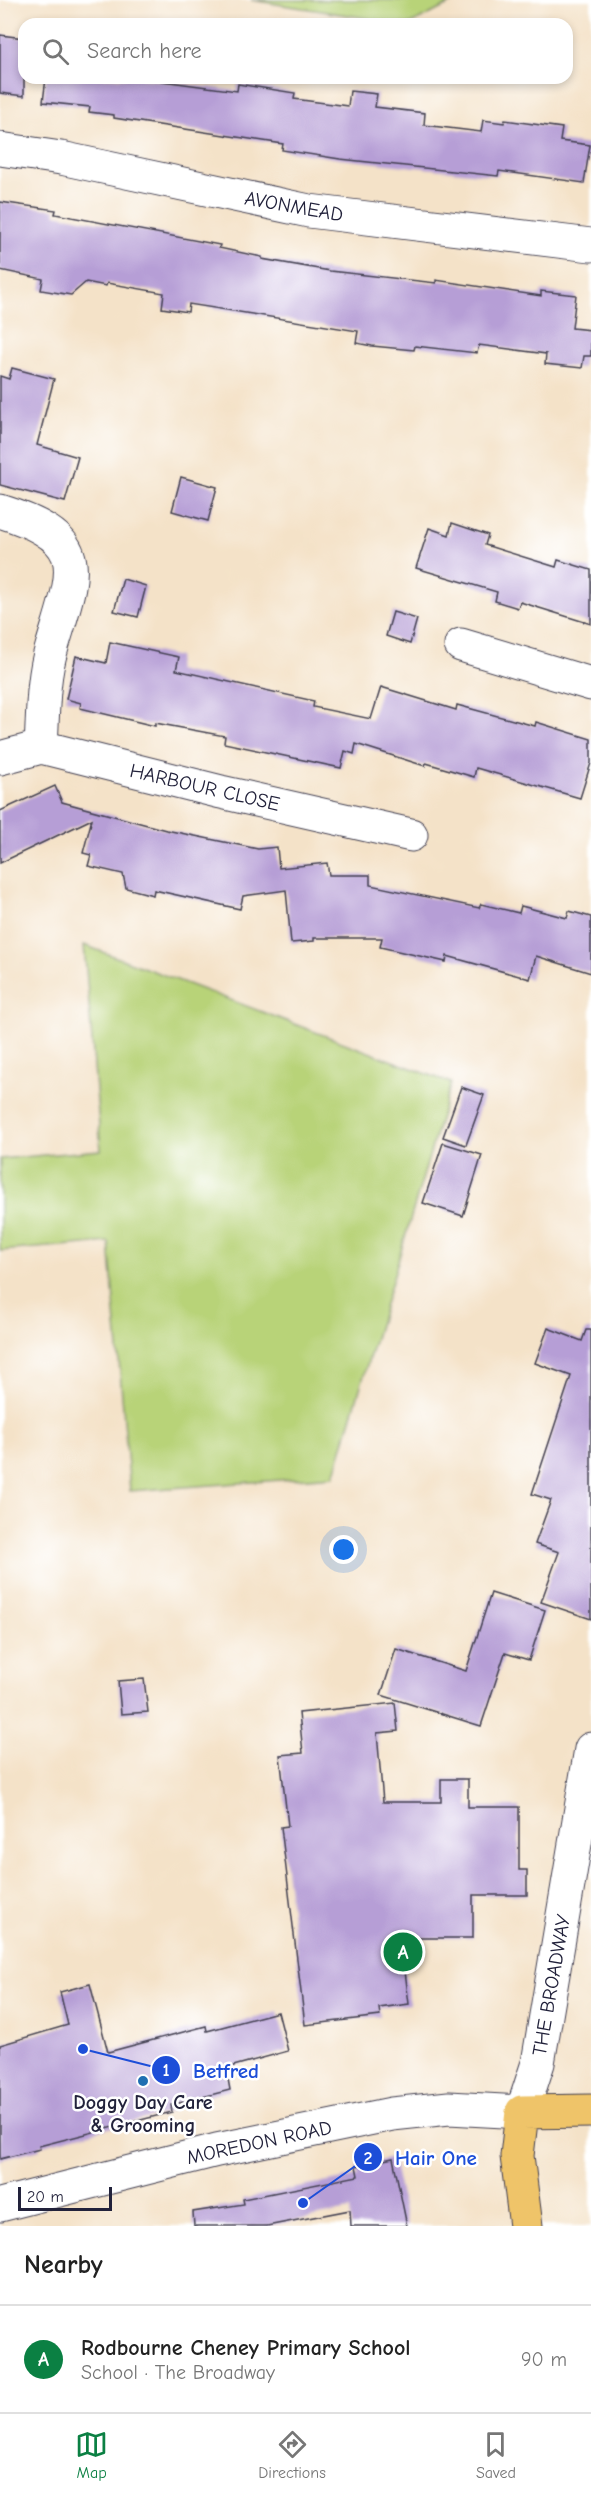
<!DOCTYPE html>
<html lang="en">
<head>
<meta charset="utf-8">
<style>
	:root { --surface:#fff; --page:#f2f2f2; --text:#222; --muted:#767676; --line:#e0e0e0; --accent:#0b8043 }
	body { margin:0; font-family:"Comic Neue",sans-serif; background:var(--page); color:var(--text) }
	.scale { position:absolute; left:18px; bottom:15px; width:94px; box-sizing:border-box; padding-left:6px; border:3px solid #22223b; border-top:0; font-size:16px; line-height:21px; white-space:nowrap; color:#22223b; -webkit-text-stroke:4px #fff; paint-order:stroke }
	.you { position:absolute; left:344px; top:1550px; width:21px; height:21px; margin:-15px; border:4px solid #fff; border-radius:50%; background:#1a73e8; box-shadow:0 0 0 9px #1a73e833 }
	.badge { display:grid; place-items:center; width:39px; height:39px; border-radius:50%; background:var(--accent); color:#fff; font-size:20px; font-weight:700 }
	.pin { position:absolute; translate:-50% -50%; border:3px solid #fff; box-shadow:0 2px 6px #0006 }
	.list { margin:0; padding:0; list-style:none }
	h2 { display:flex; justify-content:space-between; align-items:center; height:78px; margin:0; padding:0 24px; font-size:26px }
	h2 small { font-size:20px; font-weight:400; color:var(--muted) }
	.list li { display:grid; grid-template-columns:39px 1fr auto; gap:18px; align-items:center; box-sizing:border-box; height:108px; padding:0 24px; border-top:2px solid var(--line) }
	.list b { display:block; font-size:22px; white-space:nowrap }
	.list p { margin:0; font-size:20px; white-space:nowrap; color:var(--muted) }
	.list em { font-size:20px; font-style:normal; color:var(--muted) }
	.icon { flex:none; width:33px; height:33px; fill:none; stroke:currentColor; stroke-width:2; stroke-linecap:round; stroke-linejoin:round }
	.map { position:relative; flex:none; width:591px; height:2226px; overflow:hidden }
	.search { position:absolute; background:var(--surface); box-shadow:0 3px 9px #0003; left:18px; right:18px; top:18px; height:66px; display:flex; align-items:center; gap:15px; box-sizing:border-box; padding:0 21px; border-radius:18px; color:var(--muted); font-size:22px }
	.sheet { height:186px; background:var(--surface) }
	nav { display:flex; justify-content:space-around; align-items:center; box-sizing:border-box; height:84px; border-top:2px solid var(--line); background:var(--surface); font-size:16px; color:var(--muted) }
	nav a { display:grid; justify-items:center; gap:3px }
	nav .on { color:var(--accent) }
	.map>svg:first-child { display:block }
	.green { fill:#b8d378; stroke:#6d7a5a; stroke-width:1.5 }
	.building { fill:#b69ed6 }
	.lines { fill:none; stroke-linecap:round; stroke-linejoin:round }
	.minor-casing { stroke:#423f50; stroke-width:35 }
	.major-casing { stroke:#423f50; stroke-width:35 }
	.minor { stroke:#fff; stroke-width:33 }
	.major { stroke:#efc469; stroke-width:33 }
	.poi-dot { fill:#1f6fb2; stroke:#fff; stroke-width:2 }
	.labels { text-anchor:middle; stroke-width:5; stroke-linejoin:round; paint-order:stroke }
	.street-label { font-size:20px; fill:#22223b; stroke:#fff }
	.poi-label { font-size:20px; font-weight:bold; fill:#22223b; stroke:#fff }
	.leader { fill:none; stroke:#1d4ed8; stroke-width:2 }
	.callout-dot { fill:#1d4ed8; stroke:#fff; stroke-width:2 }
	.mark-label { font-size:18px; text-anchor:middle; font-weight:bold; fill:#fff }
	.callout-label { font-size:21px; text-anchor:middle; font-weight:bold; fill:#1d4ed8; stroke:#fff; stroke-width:5; stroke-linejoin:round; paint-order:stroke }
</style>
</head>
<body>
<div class="map">
<svg width="591" height="2226" viewBox="0 0 591 2226">
	<rect width="100%" height="100%" fill="#fff"/>
	<filter id="ink" filterUnits="userSpaceOnUse"><feTurbulence type="fractalNoise" baseFrequency=".0167" numOctaves="2"/><feDisplacementMap in="SourceGraphic" scale="12" xChannelSelector="R" yChannelSelector="G"/><feConvolveMatrix kernelMatrix="1 2 1 2 8 2 1 2 1" color-interpolation-filters="sRGB"/></filter>
	<filter id="wash" filterUnits="userSpaceOnUse"><feTurbulence type="fractalNoise" baseFrequency=".008" numOctaves="4" result="noise"/><feDisplacementMap in="SourceGraphic" scale="24" xChannelSelector="R" yChannelSelector="G"/><feGaussianBlur stdDeviation="1.35" result="paint"/><feColorMatrix in="noise" values="0 0 0 0 0 0 0 0 0 0 0 0 0 0 0 0 0 1.4 0 .05"/><feComposite in="paint" operator="in"/></filter>
	<g filter="url(#wash)">
		<rect width="100%" height="100%" fill="#f4e2c8"/>
		<g class="green">
			<path d="M 251,0 L 458,0 L 411,24 L 404,24 Z"/>
			<path d="M 84,945 L 451,1083 L 334,1476 L 130,1491 L 109,1242 L 0,1251 L 0,1159 L 101,1150 Z"/>
		</g>
		<g id="blocks">
			<g class="building">
				<path d="M 0,35 L 24,38 L 24,96 L 0,93 Z"/>
				<path d="M 46,78 L 139,78 L 237,91 L 238,84 L 295,93 L 294,99 L 348,106 L 350,91 L 377,94 L 375,107 L 425,113 L 424,125 L 481,132 L 483,120 L 504,123 L 505,120 L 562,128 L 560,141 L 590,145 L 584,183 L 499,171 L 498,176 L 340,159 L 282,150 L 283,144 L 114,118 L 114,115 L 89,112 L 90,107 L 43,102 Z"/>
				<path d="M 0,202 L 56,210 L 55,214 L 220,245 L 219,248 L 262,257 L 262,259 L 330,271 L 436,283 L 436,280 L 541,296 L 541,291 L 576,295 L 572,328 L 591,330 L 591,356 L 584,356 L 582,368 L 545,364 L 546,354 L 479,345 L 477,353 L 415,346 L 414,350 L 372,346 L 356,343 L 358,331 L 189,304 L 188,312 L 162,308 L 164,293 L 107,283 L 106,286 L 86,282 L 71,295 L 41,290 L 43,279 L 0,270 Z"/>
				<path d="M 12,368 L 54,379 L 37,445 L 78,457 L 65,502 L 0,485 L 0,376 L 9,379 Z"/>
				<path d="M 181,477 L 217,487 L 208,521 L 172,511 Z"/>
				<path d="M 452,523 L 488,535 L 485,545 L 556,567 L 558,560 L 591,570 L 591,624 L 520,602 L 518,608 L 495,601 L 497,592 L 416,568 L 429,528 L 449,535 Z"/>
				<path d="M 123,579 L 146,586 L 138,617 L 114,611 Z"/>
				<path d="M 393,612 L 417,619 L 410,644 L 386,636 Z"/>
				<path d="M 110,642 L 179,657 L 176,670 L 314,701 L 313,707 L 371,719 L 381,687 L 456,710 L 457,705 L 535,726 L 536,722 L 591,739 L 591,763 L 580,798 L 476,768 L 474,777 L 426,763 L 425,766 L 356,744 L 354,754 L 345,751 L 341,768 L 224,743 L 225,736 L 155,723 L 155,726 L 80,708 L 81,703 L 66,699 L 76,656 L 106,663 Z"/>
				<path d="M 55,786 L 62,802 L 166,830 L 258,849 L 277,847 L 279,868 L 327,863 L 329,875 L 370,875 L 370,885 L 479,908 L 481,904 L 519,913 L 521,906 L 567,918 L 569,911 L 591,917 L 591,973 L 536,956 L 530,979 L 447,956 L 446,962 L 380,947 L 382,938 L 314,938 L 314,941 L 291,943 L 286,890 L 243,896 L 240,909 L 154,890 L 153,895 L 126,888 L 123,874 L 88,866 L 91,855 L 83,853 L 92,819 L 0,863 L 0,811 Z"/>
				<path d="M 461,1087 L 484,1095 L 466,1145 L 443,1137 Z"/>
				<path d="M 443,1143 L 482,1155 L 463,1216 L 423,1203 Z"/>
				<path d="M 548,1328 L 582,1341 L 586,1330 L 591,1330 L 591,1619 L 541,1602 L 559,1552 L 535,1544 L 551,1500 L 532,1494 L 571,1376 L 535,1363 Z"/>
				<path d="M 491,1593 L 545,1610 L 529,1660 L 505,1653 L 481,1726 L 381,1695 L 396,1649 L 466,1671 Z"/>
				<path d="M 144,1679 L 148,1712 L 121,1714 L 118,1681 Z"/>
				<path d="M 395,1703 L 398,1731 L 377,1733 L 383,1802 L 441,1802 L 441,1779 L 468,1779 L 468,1807 L 519,1807 L 519,1870 L 527,1870 L 527,1895 L 473,1895 L 473,1938 L 401,1938 L 409,2004 L 379,2008 L 380,2016 L 305,2025 L 281,1827 L 288,1826 L 280,1755 L 303,1753 L 299,1713 Z"/>
				<path d="M 90,1984 L 108,2052 L 206,2026 L 207,2031 L 278,2012 L 288,2051 L 226,2068 L 230,2090 L 171,2105 L 172,2112 L 39,2146 L 40,2149 L 0,2159 L 0,2045 L 68,2025 L 60,1992 Z"/>
				<path d="M 393,2158 L 407,2226 L 351,2226 L 350,2210 L 267,2226 L 194,2226 L 193,2212 L 244,2204 L 243,2199 L 358,2176 L 356,2166 Z"/>
			</g>
		</g>
	</g>
	<g filter="url(#ink)">
		<use href="#blocks" fill-opacity="0" stroke="#423f50" stroke-width="1.5"/>
		<g class="lines">
			<defs>
				<g id="minor">
					<path d="M 0,149 L 61,158 L 309,211 L 591,245"/>
					<path d="M 0,511 C 93,540 75,569 52,647 C 42,679 43,714 41,747"/>
					<path d="M 461,645 L 591,684"/>
					<path d="M 0,758 L 41,747 L 221,792 L 411,835"/>
					<path d="M 0,2205 L 217,2150 L 392,2114 L 449,2108 L 522,2112 L 538,2063 L 591,1749"/>
				</g>
				<path id="major" d="M 526,2226 L 517,2156 L 522,2112 L 591,2111"/>
			</defs>
			<use href="#minor" class="minor-casing"/>
			<use href="#major" class="major-casing"/>
			<use href="#minor" class="minor"/>
			<use href="#major" class="major"/>
		</g>
	</g>
	<circle class="poi-dot" cx="143" cy="2081" r="6"/>
	<g class="labels">
		<g class="street-label">
			<text transform="translate(294 206) rotate(10)" y="7">AVONMEAD</text>
			<text transform="translate(205 787) rotate(13)" y="7">HARBOUR CLOSE</text>
			<text transform="translate(551 1985) rotate(-80)" y="7">THE BROADWAY</text>
			<text transform="translate(259 2142) rotate(-12)" y="7">MOREDON ROAD</text>
		</g>
		<g class="poi-label">
			<text x="143" y="2109">Doggy Day Care<tspan x="143" dy="23">&amp; Grooming</tspan></text>
		</g>
	</g>
	<path class="leader" d="M83 2049L166 2070M303 2203L368 2157"/>
	<g class="callout-dot">
		<circle cx="83" cy="2049" r="6"/>
		<circle cx="303" cy="2203" r="6"/>
		<circle cx="166" cy="2070" r="15"/>
		<circle cx="368" cy="2157" r="15"/>
	</g>
	<g class="mark-label">
		<text x="166" y="2076">1</text>
		<text x="368" y="2164">2</text>
	</g>
	<g class="callout-label">
		<text x="226" y="2078">Betfred</text>
		<text x="436" y="2165">Hair One</text>
	</g>
</svg>
<div class="scale">20 m</div>
<div class="you"></div>
<div class="pin badge" style="left:403px;top:1952px">A</div>
<div class="search"><svg class="icon" aria-label="search" viewBox="0 0 24 24"><circle cx="10" cy="10" r="6"/><path d="M15 15l6 6"/></svg>Search here</div>
</div>
<section class="sheet">
<h2>Nearby<small></small></h2>
<ul class="list">
<li><span class="badge">A</span><div><b>Rodbourne Cheney Primary School</b><p>School · The Broadway</p></div><em>90 m</em></li>
</ul>
</section>
<nav>
<a class="on"><svg class="icon" aria-label="map" viewBox="0 0 24 24"><path d="M3 6l6-2 6 2 6-2v14l-6 2-6-2-6 2zM9 4v14M15 6v14"/></svg>Map</a>
<a><svg class="icon" aria-label="directions" viewBox="0 0 24 24"><path d="M12 3l9 9-9 9-9-9zM9 14v-3h6M13 9l2 2-2 2"/></svg>Directions</a>
<a><svg class="icon" aria-label="saved" viewBox="0 0 24 24"><path d="M7 4h10v16l-5-4-5 4z"/></svg>Saved</a>
</nav>
</body>
</html>
